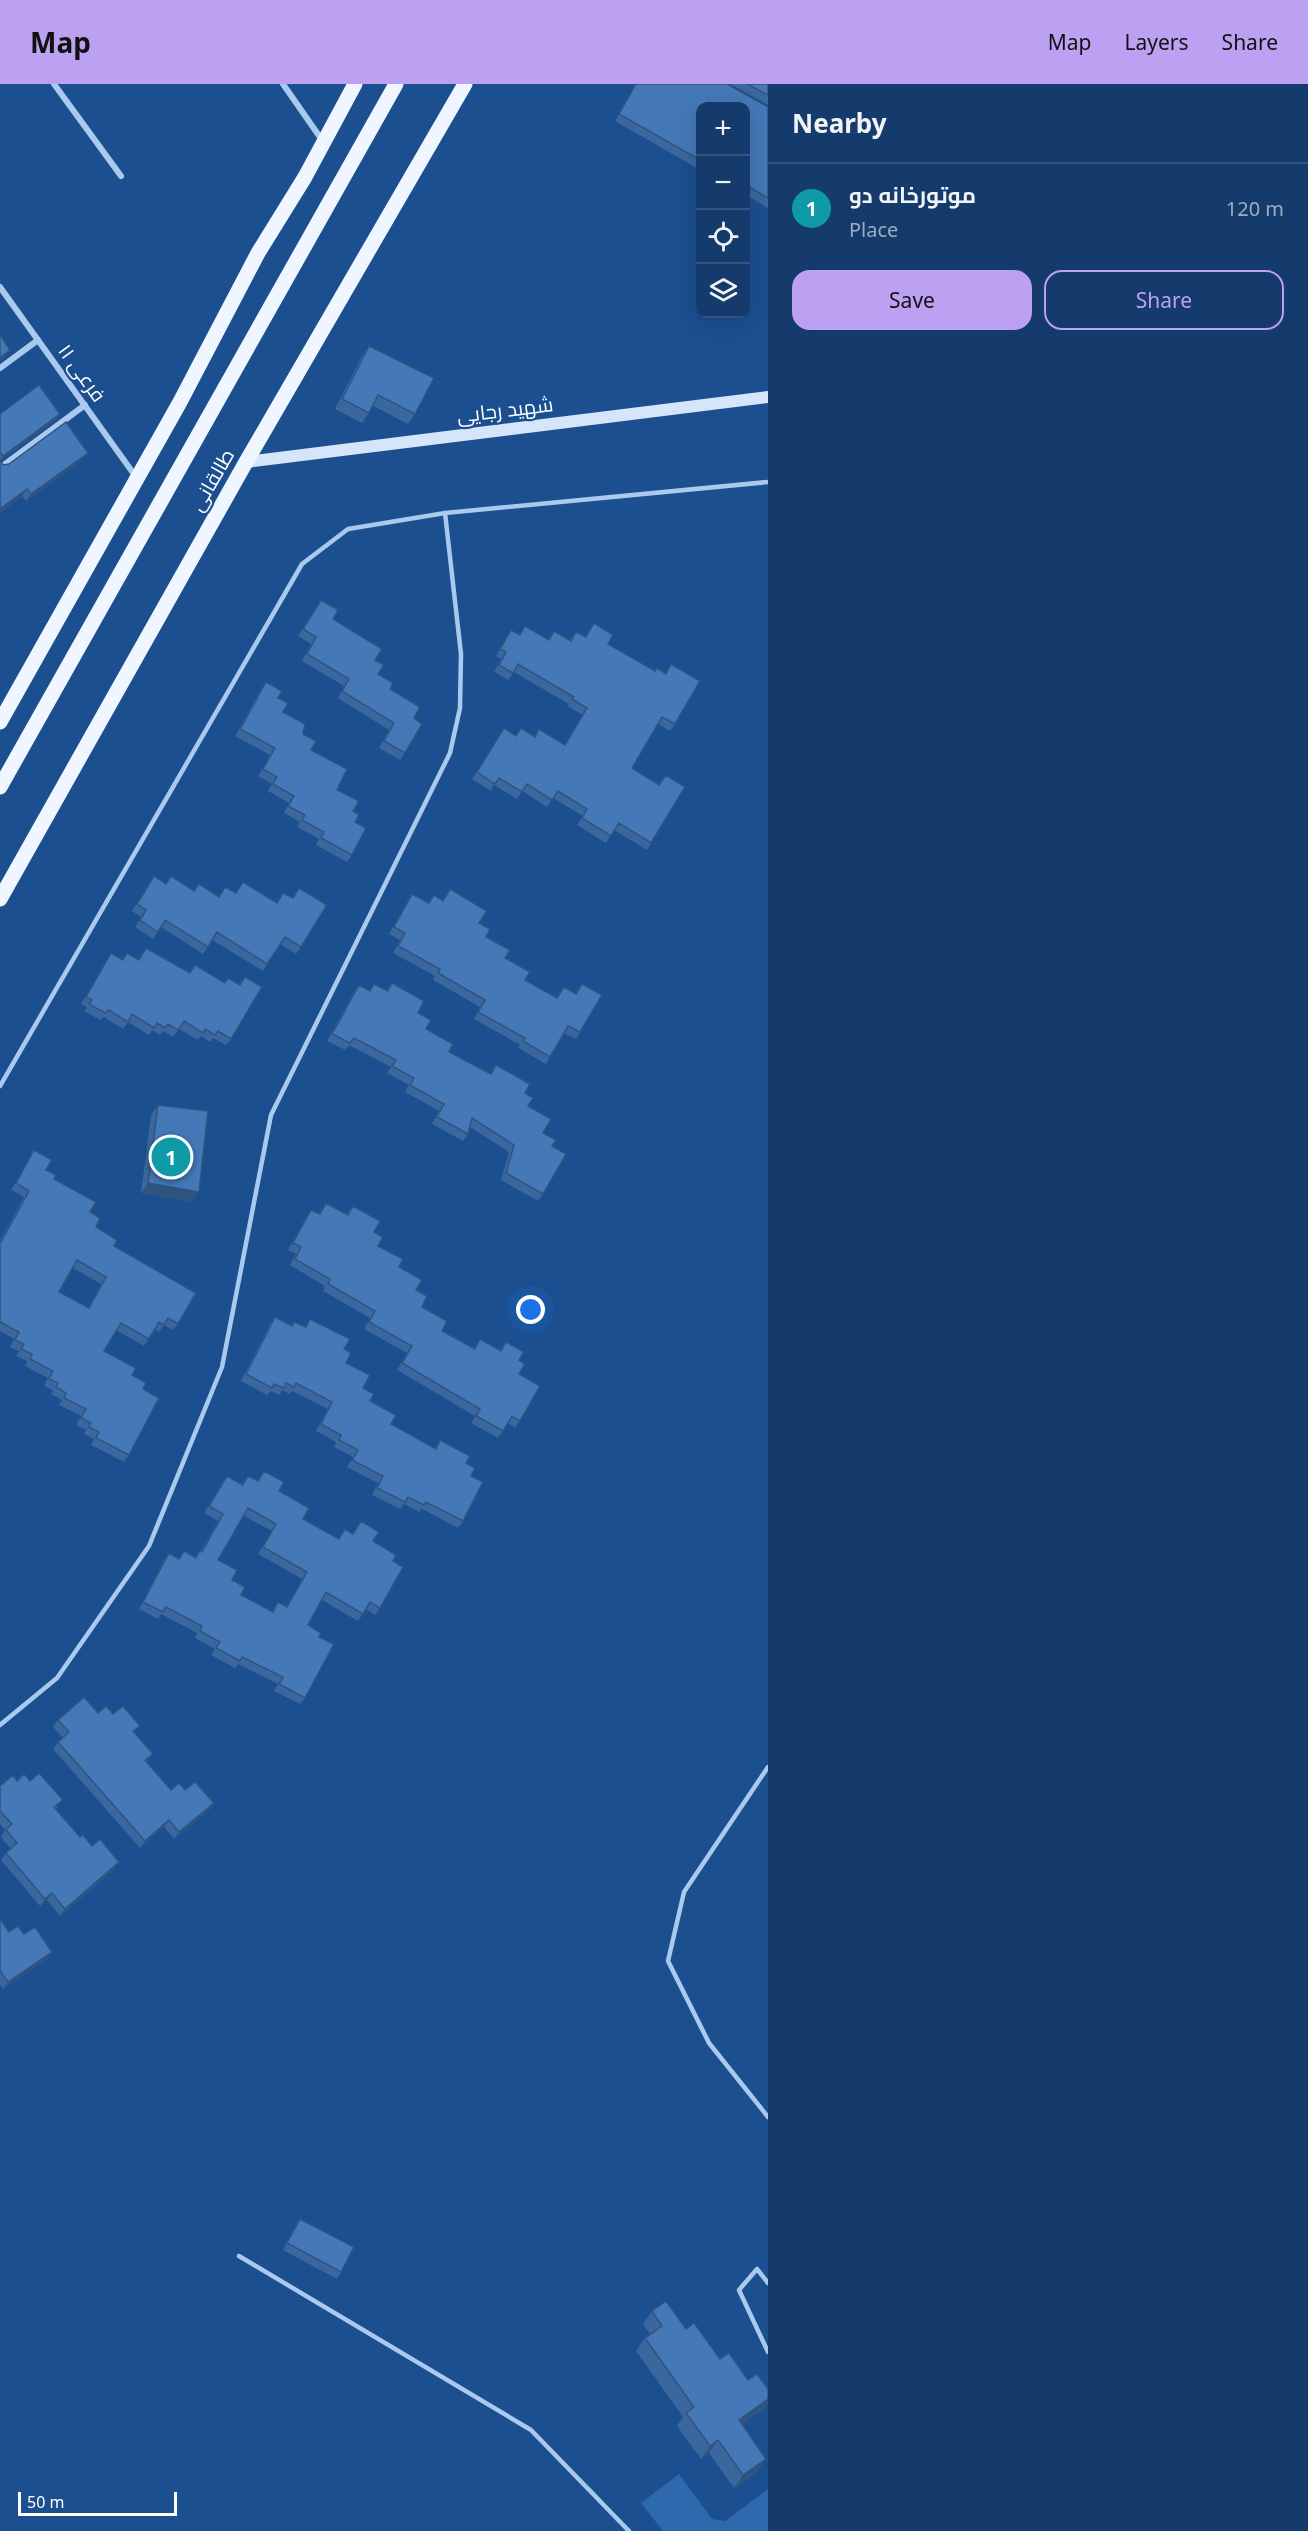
<!DOCTYPE html>
<html lang="en">
<head>
<meta charset="utf-8">
<style>
	:root { --surface:#143b6b; --page:#1d4271; --text:#f1f3f6; --muted:#9dadc1; --line:#33557e; --accent:#bca0f2 }
	body { margin:0; font-family:"Noto Sans",Cairo,sans-serif; background:var(--page); color:var(--text) }
	.controls { position:absolute; right:18px; top:18px; display:grid; overflow:hidden; border-radius:12px; box-shadow:0 6px 24px #0002 }
	.controls button { width:54px; height:54px; display:grid; place-items:center; padding:0; border:0; border-bottom:2px solid var(--line); background:var(--surface); color:var(--text); font:30px sans-serif }
	.scale { position:absolute; left:18px; bottom:15px; width:159px; box-sizing:border-box; padding-left:6px; border:3px solid #fff; border-top:0; font-size:16px; line-height:21px; white-space:nowrap; color:#fff; -webkit-text-stroke:4px #1b4f8f; paint-order:stroke }
	.you { position:absolute; left:531px; top:1226px; width:21px; height:21px; margin:-15px; border:4px solid #fff; border-radius:50%; background:#1a73e8; box-shadow:0 0 0 9px #1a73e833 }
	.badge { display:grid; place-items:center; width:39px; height:39px; border-radius:50%; background:var(--accent); color:#fff; font-size:20px; font-weight:700 }
	.pin { position:absolute; translate:-50% -50%; border:3px solid #fff; box-shadow:0 2px 6px #0006 }
	.list { margin:0; padding:0; list-style:none }
	h2 { display:flex; justify-content:space-between; align-items:center; height:78px; margin:0; padding:0 24px; font-size:26px }
	h2 small { font-size:20px; font-weight:400; color:var(--muted) }
	.list li { display:grid; grid-template-columns:39px 1fr auto; gap:18px; align-items:center; box-sizing:border-box; height:90px; padding:0 24px; border-top:2px solid var(--line) }
	.list b { display:block; font-size:22px; white-space:nowrap }
	.list p { margin:0; font-size:20px; white-space:nowrap; color:var(--muted) }
	.list em { font-size:20px; font-style:normal; color:var(--muted) }
	.actions { display:flex; gap:12px; padding:18px 24px }
	.actions a { flex:1; padding:14px 0; border:2px solid var(--accent); border-radius:18px; text-align:center; font-size:21px; color:var(--accent) }
	.actions .main { background:var(--accent); color:#111 }
	.icon { flex:none; width:33px; height:33px; fill:none; stroke:currentColor; stroke-width:2; stroke-linecap:round; stroke-linejoin:round }
	.map { position:relative; flex:none; width:768px; height:2447px; overflow:hidden }
	header { display:flex; align-items:center; gap:36px; box-sizing:border-box; height:84px; padding:0 30px; background:var(--accent); color:#111 }
	header strong { font-size:28px }
	nav { display:flex; gap:33px; margin-inline-start:auto; font-size:21px }
	main { display:flex }
	aside { flex:1; background:var(--surface) }
	.map>svg:first-child { display:block }
	.green { fill:#2e69ad }
	.lines { fill:none; stroke-linecap:round; stroke-linejoin:round }
	.lane { stroke:#a9c9ee; stroke-width:4.5 }
	.street { stroke:#a9c9ee; stroke-width:6 }
	.secondary { stroke:#d6e6fa; stroke-width:12 }
	.primary { stroke:#f0f6ff; stroke-width:15 }
	.wall { fill:#3a679d; fill-rule:evenodd }
	.shaded-wall { fill:#305480 }
	.building { fill:#4478b7; stroke:#305480; stroke-width:1.5; fill-rule:evenodd }
	.labels { text-anchor:middle; stroke-width:4.5; stroke-linejoin:round; paint-order:stroke }
	.street-label { font-size:20px; fill:#fff; stroke:#1b4f8f }
</style>
</head>
<body>
<header>
<strong>Map</strong>
<nav><a>Map</a><a>Layers</a><a>Share</a></nav>
</header>
<main>
<div class="map">
<svg width="768" height="2447" viewBox="0 0 768 2447">
	<rect width="100%" height="100%" fill="#1b4f8f"/>
	<path class="green" d="M 679,2390 L 712,2435 L 725,2437 L 768,2405 L 768,2447 L 663,2447 L 641,2419 Z"/>
	<g class="lines">
		<g class="lane">
			<path d="M 0,1002 L 302,480 L 348,445 L 445,429 L 768,398"/>
			<path d="M 0,1641 L 57,1594 L 149,1462 L 222,1283 L 271,1031 L 450,669 L 460,624 L 461,570 L 445,429"/>
			<path d="M 768,1683 L 684,1808 L 668,1877 L 709,1959 L 768,2033"/>
			<path d="M 239,2172 L 531,2346 L 629,2447"/>
			<path d="M 768,2199 L 757,2185 L 739,2206 L 768,2268"/>
		</g>
		<g class="street">
			<path d="M 54,0 L 121,92"/>
			<path d="M 283,0 L 322,56"/>
			<path d="M 0,203 L 136,393"/>
			<path d="M 0,284 L 38,256"/>
			<path d="M 1,383 L 85,321"/>
		</g>
		<path class="secondary" d="M 246,378 L 768,313"/>
		<g class="primary">
			<path d="M 0,638 L 180,318 L 258,169 L 305,93 L 355,0"/>
			<path d="M 0,703 L 396,0"/>
			<path d="M 0,815 L 246,378 L 465,0"/>
		</g>
	</g>
	<g class="wall">
		<path d="M 636,0 L 727,0 L 768,23 L 768,124 L 746,111 L 746,22 L 700,22 L 700,86 L 615,37 Z"/>
		<path d="M 730,0 L 768,0 L 768,21 Z"/>
		<path d="M 369,262 L 415,330 L 408,340 L 373,322 L 362,339 L 335,325 L 362,272 Z"/>
		<path d="M 0,330 L 60,330 L 55,337 L 1,376 L 3,381 L 83,376 L 26,417 L 22,412 L 0,429 Z"/>
		<path d="M 321,516 L 333,535 L 375,576 L 378,590 L 414,634 L 405,669 L 400,676 L 379,664 L 389,646 L 338,614 L 344,602 L 302,577 L 311,560 L 298,552 Z"/>
		<path d="M 594,539 L 608,560 L 655,587 L 665,590 L 671,580 L 675,640 L 670,647 L 658,640 L 632,684 L 651,759 L 647,766 L 614,746 L 606,759 L 577,741 L 583,732 L 553,714 L 547,723 L 522,707 L 517,715 L 494,701 L 491,707 L 472,695 L 504,644 L 515,652 L 521,644 L 535,652 L 539,645 L 565,661 L 583,631 L 567,622 L 569,620 L 514,588 L 508,596 L 494,588 L 501,575 L 496,572 L 511,546 L 520,551 L 525,542 L 548,555 L 554,547 L 570,556 L 576,548 L 585,553 Z"/>
		<path d="M 266,598 L 278,614 L 283,628 L 303,650 L 311,666 L 337,706 L 353,727 L 355,738 L 352,771 L 347,778 L 316,761 L 319,755 L 297,743 L 300,738 L 284,729 L 289,719 L 268,707 L 272,700 L 258,692 L 270,671 L 235,652 L 261,605 Z"/>
		<path d="M 154,792 L 166,800 L 194,807 L 199,800 L 301,863 L 296,870 L 280,860 L 263,887 L 212,856 L 203,870 L 161,843 L 153,855 L 135,843 L 141,833 L 132,827 Z"/>
		<path d="M 450,805 L 479,839 L 486,853 L 525,896 L 556,914 L 564,903 L 575,909 L 582,900 L 580,948 L 576,955 L 564,949 L 546,980 L 518,964 L 520,961 L 474,935 L 480,923 L 433,896 L 435,892 L 393,869 L 400,856 L 389,850 L 412,810 L 428,819 L 434,811 L 442,817 Z"/>
		<path d="M 146,864 L 189,889 L 195,881 L 225,899 L 239,900 L 245,893 L 231,955 L 226,961 L 213,954 L 210,958 L 201,952 L 198,956 L 179,945 L 173,953 L 163,947 L 160,951 L 152,946 L 149,951 L 128,938 L 123,945 L 104,933 L 100,936 L 84,927 L 87,923 L 81,920 L 111,869 L 122,875 L 127,869 L 138,876 Z"/>
		<path d="M 392,899 L 418,929 L 426,945 L 449,968 L 490,990 L 496,981 L 525,1009 L 528,1022 L 543,1049 L 552,1062 L 543,1110 L 538,1117 L 501,1096 L 509,1068 L 470,1043 L 468,1050 L 463,1057 L 432,1040 L 439,1027 L 405,1008 L 409,1001 L 387,989 L 391,983 L 349,961 L 345,966 L 327,957 L 354,908 L 359,901 L 370,907 L 374,900 L 387,907 Z"/>
		<path d="M 158,1021 L 192,1118 L 141,1109 L 151,1031 Z"/>
		<path d="M 34,1066 L 46,1086 L 54,1095 L 90,1128 L 96,1143 L 114,1162 L 178,1240 L 173,1246 L 164,1241 L 159,1248 L 154,1245 L 144,1262 L 116,1246 L 104,1267 L 132,1291 L 143,1305 L 129,1371 L 124,1378 L 91,1361 L 94,1355 L 84,1350 L 86,1346 L 76,1341 L 81,1332 L 59,1321 L 62,1316 L 51,1310 L 53,1306 L 44,1302 L 48,1294 L 25,1282 L 27,1277 L 16,1272 L 19,1267 L 10,1263 L 14,1255 L 0,1247 L 0,1157 L 24,1113 L 11,1106 ZM 73,1184 L 101,1200 L 88,1224 L 59,1208 Z"/>
		<path d="M 326,1119 L 347,1130 L 353,1122 L 374,1148 L 378,1162 L 399,1183 L 416,1206 L 422,1223 L 442,1247 L 474,1265 L 480,1255 L 500,1266 L 506,1258 L 519,1276 L 520,1337 L 515,1344 L 508,1339 L 498,1354 L 471,1339 L 475,1332 L 397,1286 L 407,1269 L 364,1245 L 370,1234 L 323,1207 L 325,1202 L 290,1181 L 296,1170 L 288,1166 L 306,1133 L 311,1126 L 319,1130 Z"/>
		<path d="M 275,1233 L 291,1242 L 294,1238 L 305,1243 L 310,1235 L 344,1265 L 346,1279 L 363,1304 L 370,1317 L 391,1340 L 435,1364 L 440,1356 L 466,1379 L 471,1392 L 463,1437 L 458,1444 L 422,1425 L 419,1428 L 404,1420 L 400,1425 L 372,1411 L 378,1399 L 347,1383 L 353,1373 L 334,1363 L 336,1358 L 316,1347 L 328,1325 L 292,1307 L 289,1310 L 282,1306 L 279,1311 L 270,1307 L 267,1311 L 241,1297 L 270,1240 Z"/>
		<path d="M 264,1387 L 279,1407 L 303,1435 L 338,1455 L 345,1445 L 353,1450 L 361,1437 L 373,1457 L 393,1477 L 380,1524 L 375,1531 L 366,1525 L 358,1537 L 322,1516 L 308,1541 L 319,1553 L 305,1614 L 300,1620 L 274,1607 L 278,1600 L 238,1580 L 235,1584 L 211,1571 L 215,1565 L 195,1554 L 197,1549 L 161,1530 L 158,1535 L 139,1525 L 164,1476 L 169,1469 L 179,1475 L 184,1467 L 195,1474 L 200,1466 L 201,1467 L 218,1437 L 204,1429 L 227,1392 L 242,1400 L 248,1392 L 257,1397 ZM 244,1432 L 272,1447 L 258,1470 L 302,1495 L 287,1522 L 278,1518 L 272,1527 L 241,1511 L 232,1496 L 218,1476 Z"/>
		<path d="M 98,1629 L 113,1630 L 135,1649 L 148,1677 L 146,1678 L 171,1706 L 185,1706 L 214,1719 L 209,1726 L 174,1755 L 164,1743 L 140,1764 L 53,1665 L 58,1658 L 63,1654 L 53,1643 L 58,1636 Z"/>
		<path d="M 17,1697 L 30,1697 L 58,1723 L 55,1725 L 80,1753 L 92,1762 L 115,1785 L 60,1832 L 47,1816 L 40,1822 L 1,1776 L 6,1769 L 11,1765 L 1,1753 L 5,1746 L 0,1740 L 0,1702 Z"/>
		<path d="M 0,1835 L 9,1848 L 24,1850 L 52,1868 L 47,1875 L 3,1905 L 0,1901 Z"/>
		<path d="M 300,2135 L 341,2188 L 337,2195 L 283,2166 L 295,2142 Z"/>
		<path d="M 652,2227 L 686,2245 L 720,2275 L 748,2296 L 768,2305 L 768,2318 L 764,2325 L 742,2340 L 766,2375 L 757,2388 L 734,2404 L 709,2369 L 701,2375 L 677,2342 L 683,2333 L 636,2267 L 645,2254 L 650,2250 L 643,2240 Z"/>
	</g>
	<g class="shaded-wall">
		<path d="M 10,266 L 6,273 L 0,278 L 0,274 Z"/>
		<path d="M 60,330 L 55,337 L 0,377 L 3,372 Z"/>
		<path d="M 88,369 L 83,376 L 26,417 L 31,410 Z"/>
		<path d="M 27,405 L 22,412 L 0,429 L 0,425 Z"/>
		<path d="M 148,1099 L 199,1108 L 192,1118 L 141,1109 Z"/>
		<path d="M 214,1719 L 209,1726 L 174,1755 L 179,1748 Z"/>
		<path d="M 169,1736 L 164,1743 L 140,1764 L 145,1757 Z"/>
		<path d="M 119,1778 L 115,1785 L 60,1832 L 65,1825 Z"/>
		<path d="M 52,1809 L 47,1816 L 40,1822 L 45,1815 Z"/>
		<path d="M 52,1868 L 47,1875 L 3,1905 L 8,1898 Z"/>
		<path d="M 768,2315 L 768,2318 L 764,2325 L 729,2349 L 739,2336 Z"/>
		<path d="M 718,2356 L 709,2369 L 701,2375 L 710,2362 Z"/>
		<path d="M 766,2375 L 757,2388 L 734,2404 L 743,2391 Z"/>
	</g>
	<g class="building">
		<path d="M 636,0 L 727,0 L 768,23 L 768,114 L 746,101 L 746,22 L 700,22 L 700,76 L 619,30 Z"/>
		<path d="M 747,0 L 768,0 L 768,11 Z"/>
		<path d="M 0,251 L 10,266 L 0,274 Z"/>
		<path d="M 369,262 L 434,294 L 415,330 L 378,311 L 369,329 L 342,315 Z"/>
		<path d="M 39,301 L 60,330 L 3,372 L 0,368 L 0,330 Z"/>
		<path d="M 66,338 L 88,369 L 31,410 L 27,405 L 0,425 L 0,376 L 1,376 L 3,381 L 9,380 Z"/>
		<path d="M 321,516 L 338,526 L 333,535 L 382,565 L 375,576 L 384,581 L 378,590 L 393,599 L 390,605 L 420,623 L 414,634 L 422,640 L 405,669 L 384,657 L 394,639 L 342,607 L 349,595 L 307,570 L 316,553 L 303,545 Z"/>
		<path d="M 594,539 L 613,551 L 608,560 L 655,587 L 657,584 L 666,590 L 671,580 L 700,597 L 675,640 L 662,633 L 632,684 L 659,701 L 666,691 L 685,703 L 651,759 L 619,739 L 611,752 L 582,734 L 587,725 L 558,707 L 552,716 L 527,700 L 522,708 L 499,694 L 495,700 L 477,688 L 504,644 L 516,652 L 521,644 L 535,653 L 539,645 L 565,661 L 587,624 L 572,615 L 574,613 L 518,580 L 513,589 L 499,581 L 506,568 L 500,565 L 511,546 L 520,551 L 525,542 L 549,556 L 554,547 L 571,557 L 576,548 L 586,553 Z"/>
		<path d="M 266,598 L 282,607 L 278,614 L 288,619 L 283,628 L 305,640 L 303,650 L 316,657 L 311,666 L 347,685 L 337,706 L 359,717 L 353,727 L 359,731 L 355,738 L 366,744 L 352,771 L 321,754 L 324,748 L 302,736 L 305,731 L 288,722 L 294,712 L 273,700 L 277,693 L 263,685 L 275,664 L 240,645 Z"/>
		<path d="M 154,792 L 166,800 L 171,792 L 194,807 L 199,800 L 219,813 L 225,803 L 236,809 L 243,798 L 277,819 L 283,809 L 293,814 L 299,804 L 327,821 L 301,863 L 285,853 L 267,880 L 217,848 L 208,863 L 165,836 L 158,848 L 140,836 L 146,826 L 137,820 Z"/>
		<path d="M 450,805 L 487,827 L 479,839 L 490,845 L 486,853 L 510,866 L 505,874 L 530,888 L 525,896 L 557,914 L 564,903 L 576,910 L 582,900 L 602,911 L 580,948 L 568,942 L 550,973 L 523,957 L 525,954 L 478,928 L 485,916 L 438,889 L 440,885 L 398,862 L 405,849 L 394,843 L 412,810 L 429,819 L 434,811 L 443,817 Z"/>
		<path d="M 146,864 L 190,889 L 195,881 L 225,899 L 228,894 L 240,901 L 245,893 L 262,903 L 231,955 L 218,947 L 215,951 L 205,945 L 203,949 L 184,937 L 178,946 L 168,940 L 165,944 L 157,939 L 154,944 L 132,930 L 128,938 L 109,926 L 105,929 L 89,920 L 92,916 L 86,913 L 111,869 L 123,876 L 127,869 L 139,876 Z"/>
		<path d="M 392,899 L 424,917 L 418,929 L 431,936 L 426,945 L 453,960 L 449,968 L 491,990 L 496,981 L 530,1000 L 525,1009 L 533,1014 L 528,1022 L 551,1035 L 543,1049 L 556,1056 L 552,1062 L 566,1070 L 543,1110 L 506,1089 L 514,1061 L 472,1034 L 468,1050 L 437,1033 L 444,1020 L 410,1001 L 414,994 L 392,982 L 396,976 L 354,954 L 350,959 L 332,950 L 359,901 L 370,907 L 374,900 L 388,907 Z"/>
		<path d="M 158,1021 L 208,1027 L 199,1108 L 148,1099 Z"/>
		<path d="M 34,1066 L 52,1076 L 46,1086 L 56,1091 L 54,1095 L 96,1118 L 90,1128 L 100,1134 L 96,1143 L 117,1156 L 114,1162 L 196,1209 L 178,1240 L 168,1234 L 164,1241 L 159,1238 L 149,1255 L 121,1239 L 104,1267 L 136,1284 L 132,1291 L 146,1299 L 143,1305 L 159,1314 L 129,1371 L 96,1354 L 99,1348 L 89,1343 L 91,1339 L 81,1334 L 86,1325 L 64,1314 L 66,1309 L 56,1303 L 58,1299 L 49,1295 L 53,1287 L 30,1275 L 32,1270 L 21,1265 L 24,1260 L 15,1256 L 19,1248 L 0,1238 L 0,1157 L 1,1158 L 29,1107 L 16,1099 ZM 77,1176 L 106,1193 L 89,1224 L 59,1208 Z"/>
		<path d="M 326,1119 L 348,1131 L 353,1122 L 380,1137 L 374,1148 L 383,1153 L 378,1162 L 403,1175 L 399,1183 L 422,1196 L 416,1206 L 427,1212 L 422,1223 L 447,1237 L 442,1247 L 475,1265 L 480,1255 L 501,1267 L 506,1258 L 524,1268 L 519,1276 L 525,1280 L 519,1290 L 540,1302 L 520,1337 L 512,1332 L 503,1347 L 476,1332 L 480,1325 L 402,1279 L 412,1262 L 369,1238 L 375,1227 L 328,1200 L 330,1195 L 295,1175 L 301,1163 L 293,1159 L 311,1126 L 320,1130 Z"/>
		<path d="M 275,1233 L 292,1242 L 294,1238 L 306,1243 L 310,1235 L 350,1255 L 344,1265 L 351,1269 L 346,1279 L 370,1291 L 363,1304 L 374,1310 L 370,1317 L 396,1331 L 391,1340 L 436,1365 L 440,1356 L 470,1372 L 466,1379 L 475,1384 L 471,1392 L 483,1398 L 463,1437 L 426,1418 L 424,1421 L 408,1413 L 405,1418 L 377,1404 L 383,1392 L 352,1376 L 358,1366 L 339,1356 L 341,1351 L 321,1340 L 332,1318 L 296,1299 L 294,1303 L 286,1299 L 284,1304 L 274,1300 L 272,1304 L 246,1290 Z"/>
		<path d="M 264,1387 L 284,1398 L 279,1407 L 309,1424 L 303,1435 L 339,1455 L 345,1445 L 353,1450 L 361,1437 L 379,1448 L 373,1457 L 396,1471 L 393,1477 L 403,1483 L 380,1524 L 370,1518 L 363,1530 L 326,1508 L 308,1541 L 321,1549 L 319,1553 L 334,1560 L 305,1614 L 279,1600 L 283,1593 L 242,1573 L 240,1577 L 216,1564 L 220,1558 L 200,1547 L 202,1542 L 166,1523 L 163,1528 L 143,1518 L 169,1469 L 179,1475 L 184,1467 L 196,1474 L 200,1466 L 202,1468 L 223,1430 L 209,1422 L 227,1392 L 243,1401 L 248,1392 L 258,1397 ZM 248,1424 L 276,1440 L 263,1463 L 307,1488 L 287,1523 L 278,1518 L 273,1528 L 241,1511 L 245,1503 L 232,1496 L 237,1486 L 218,1476 Z"/>
		<path d="M 84,1613 L 98,1629 L 106,1622 L 113,1630 L 123,1622 L 140,1642 L 133,1647 L 153,1670 L 145,1676 L 171,1706 L 179,1699 L 185,1706 L 195,1698 L 214,1719 L 179,1748 L 169,1736 L 145,1757 L 58,1658 L 69,1648 L 58,1636 Z"/>
		<path d="M 39,1689 L 63,1716 L 54,1723 L 80,1753 L 83,1751 L 92,1762 L 100,1755 L 119,1778 L 65,1825 L 52,1809 L 45,1815 L 6,1769 L 17,1759 L 6,1746 L 12,1740 L 0,1727 L 0,1702 L 13,1691 L 17,1697 L 24,1690 L 30,1697 Z"/>
		<path d="M 0,1835 L 9,1848 L 18,1842 L 24,1850 L 35,1843 L 52,1868 L 8,1898 L 0,1887 Z"/>
		<path d="M 300,2135 L 354,2163 L 341,2188 L 287,2159 Z"/>
		<path d="M 666,2217 L 686,2245 L 694,2239 L 720,2275 L 729,2269 L 748,2296 L 757,2290 L 768,2305 L 768,2315 L 739,2336 L 766,2375 L 743,2391 L 718,2356 L 710,2362 L 686,2329 L 694,2323 L 645,2254 L 662,2242 L 652,2227 Z"/>
	</g>
	<g class="labels">
		<g class="street-label">
			<text transform="translate(82 289) rotate(54)" y="7">فرعی ۱۱</text>
			<text transform="translate(505 326) rotate(-7)" y="7">شهید رجایی</text>
			<text transform="translate(212 396) rotate(-60)" y="7">طالقانی</text>
		</g>
	</g>
</svg>
<div class="controls">
<button>+</button>
<button>−</button>
<button><svg class="icon" aria-label="locate" viewBox="0 0 24 24"><circle cx="12" cy="12" r="6"/><path d="M12 2v4M12 18v4M2 12h4M18 12h4"/></svg></button>
<button><svg class="icon" aria-label="layers" viewBox="0 0 24 24"><path d="M12 4l9 5-9 5-9-5zM3 14l9 5 9-5"/></svg></button>
</div>
<div class="scale">50 m</div>
<div class="you"></div>
<div class="pin badge" style="left:171px;top:1073px;background:#0f9aa8">1</div>
</div>
<aside>
<h2>Nearby<small></small></h2>
<ul class="list">
<li><span class="badge" style="background:#0f9aa8">1</span><div><b>موتورخانه دو</b><p>Place</p></div><em>120 m</em></li>
</ul>
<div class="actions"><a class="main">Save</a><a>Share</a></div>
</aside>
</main>
</body>
</html>
